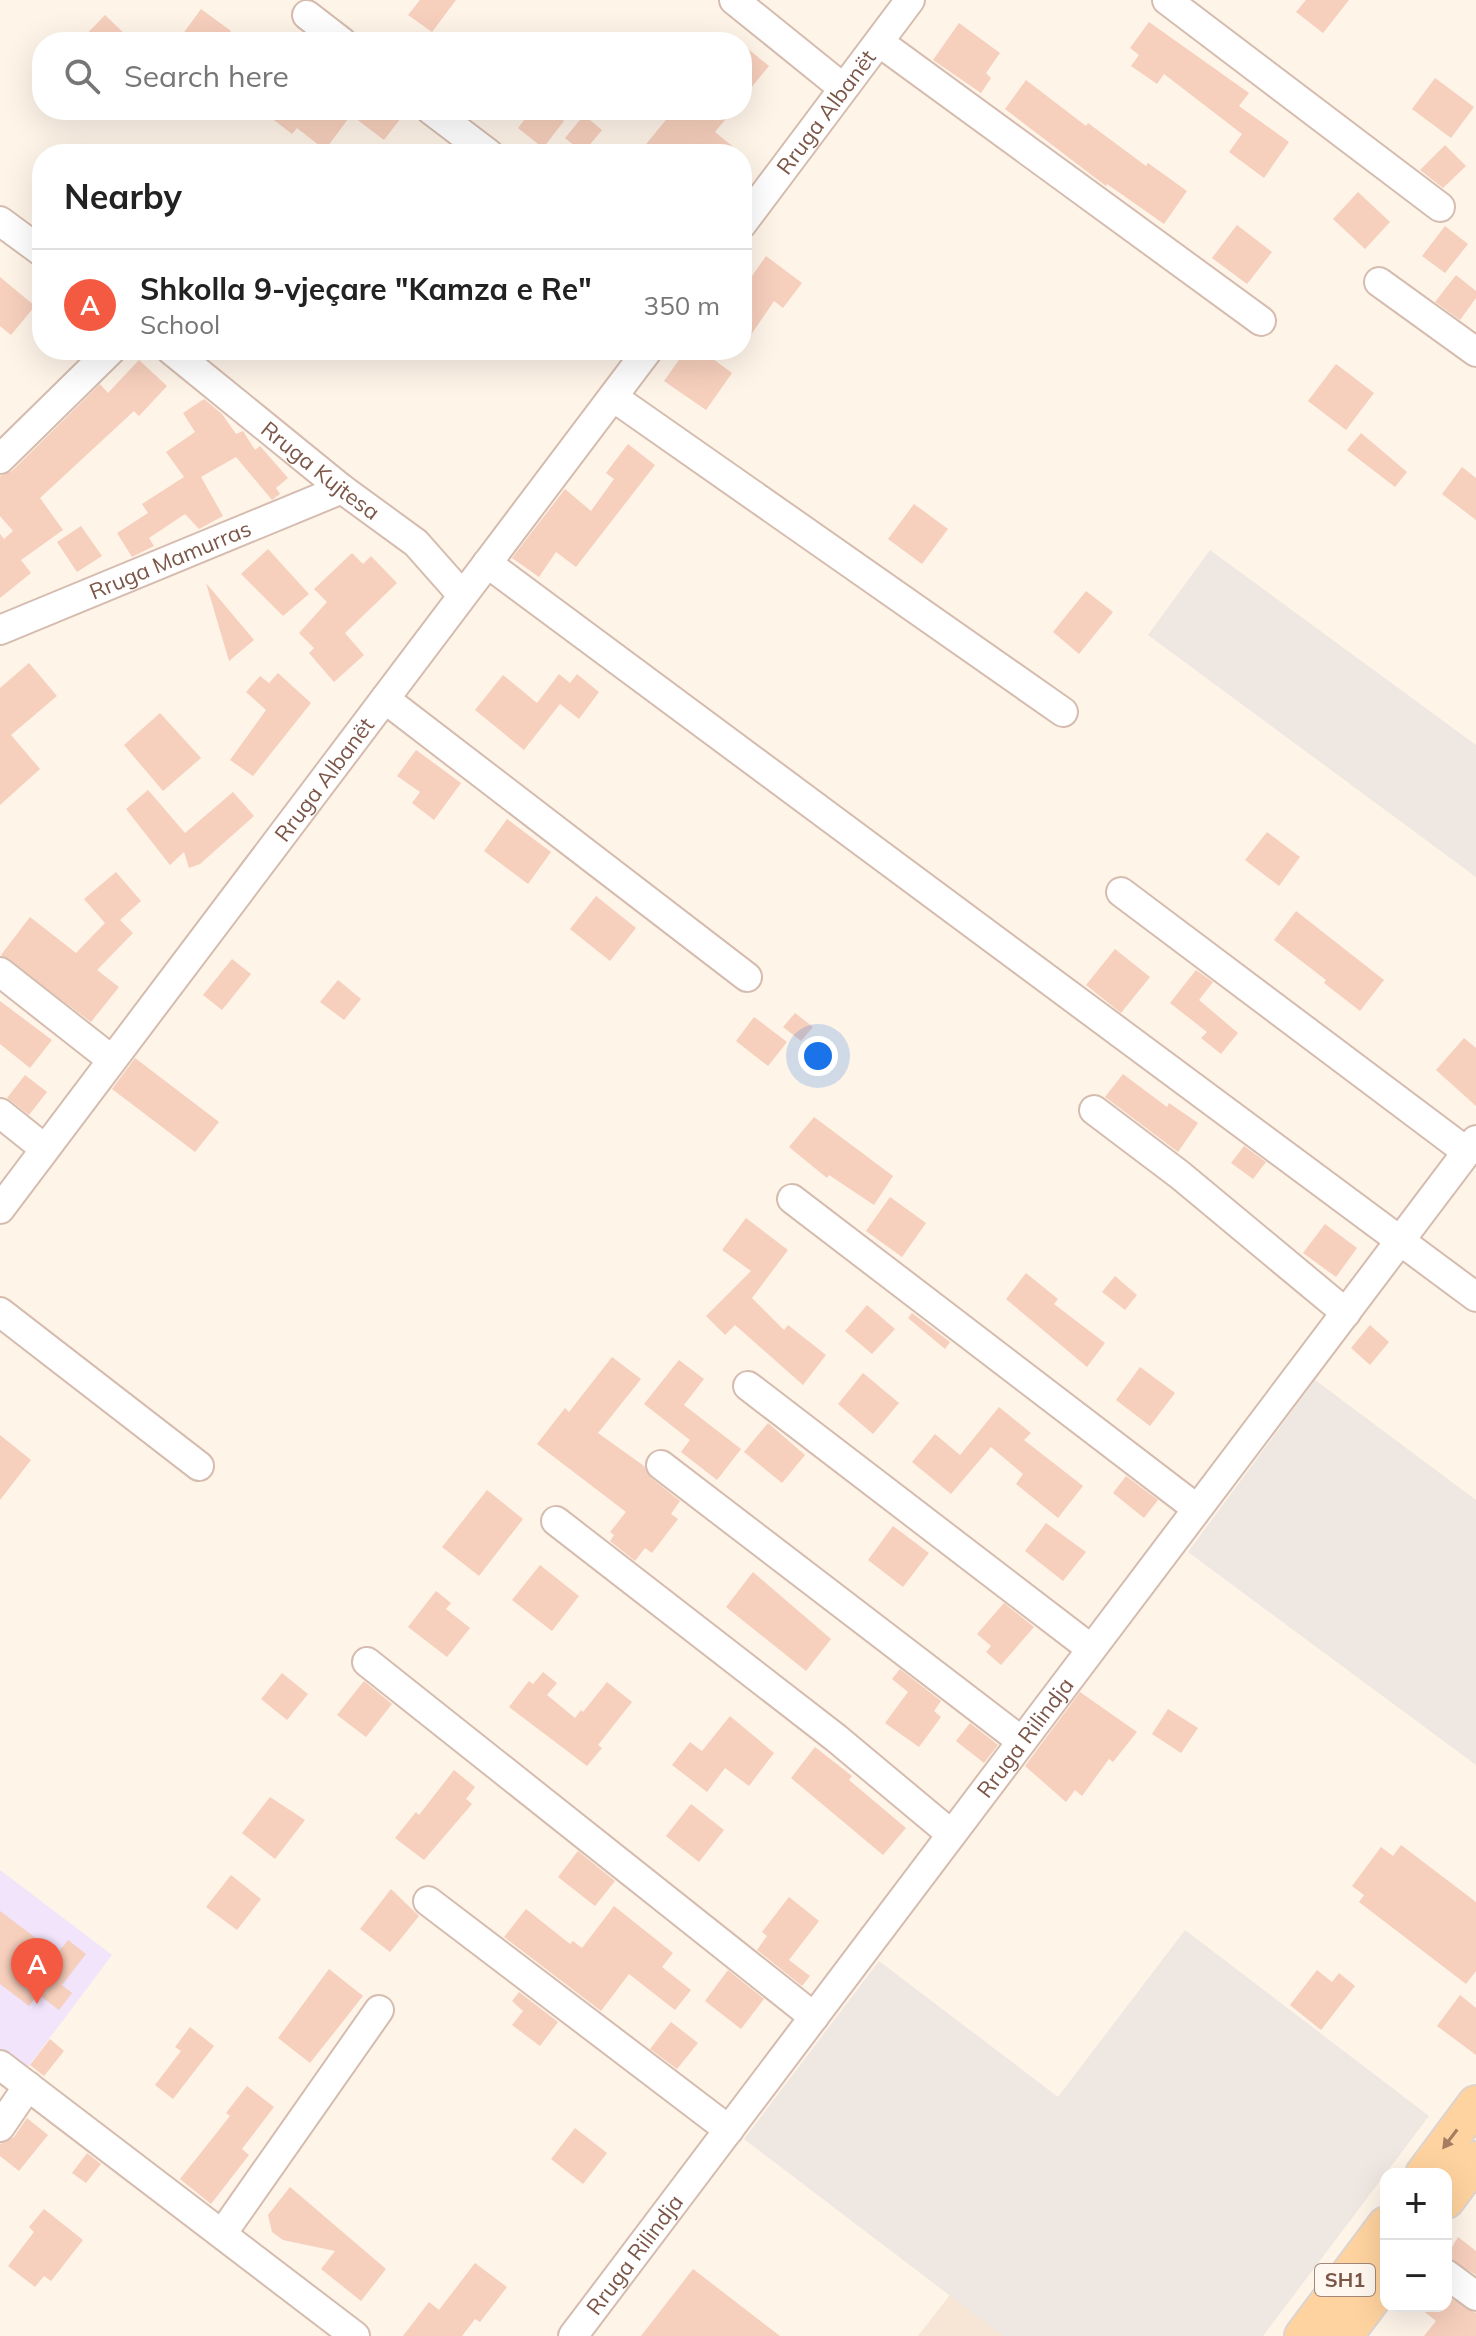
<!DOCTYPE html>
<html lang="en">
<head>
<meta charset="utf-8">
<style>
	:root { --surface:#fff; --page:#f6f6f6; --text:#222; --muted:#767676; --line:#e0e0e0; --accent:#f45a42 }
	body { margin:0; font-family:Mulish,sans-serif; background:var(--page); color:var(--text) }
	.controls { position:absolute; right:24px; bottom:24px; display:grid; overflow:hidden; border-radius:16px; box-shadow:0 8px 32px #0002 }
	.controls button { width:72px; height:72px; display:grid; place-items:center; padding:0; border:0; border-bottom:2px solid var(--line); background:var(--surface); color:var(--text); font:40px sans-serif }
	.you { position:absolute; left:818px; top:1056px; width:28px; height:28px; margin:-20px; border:6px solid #fff; border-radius:50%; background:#1a73e8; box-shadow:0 0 0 12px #1a73e833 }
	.badge { display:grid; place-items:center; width:52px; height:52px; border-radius:50%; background:var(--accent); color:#fff; font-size:26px; font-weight:700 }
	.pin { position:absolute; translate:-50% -66px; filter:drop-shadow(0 2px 4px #0008) }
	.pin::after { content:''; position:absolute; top:42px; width:28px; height:24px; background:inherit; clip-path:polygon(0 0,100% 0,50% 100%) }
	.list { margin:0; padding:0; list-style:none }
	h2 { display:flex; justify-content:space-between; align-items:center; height:104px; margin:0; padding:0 32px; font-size:34px }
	h2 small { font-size:26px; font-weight:400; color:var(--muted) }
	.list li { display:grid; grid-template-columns:52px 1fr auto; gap:24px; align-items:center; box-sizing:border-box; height:112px; padding:0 32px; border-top:2px solid var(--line) }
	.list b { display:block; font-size:30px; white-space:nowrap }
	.list p { margin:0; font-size:26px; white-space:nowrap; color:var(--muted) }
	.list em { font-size:26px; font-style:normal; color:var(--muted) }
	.icon { flex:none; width:44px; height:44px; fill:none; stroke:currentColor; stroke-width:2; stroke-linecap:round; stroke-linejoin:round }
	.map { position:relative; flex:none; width:1476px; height:2336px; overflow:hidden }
	.search { position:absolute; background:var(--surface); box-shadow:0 8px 32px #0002; left:32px; top:32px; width:720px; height:88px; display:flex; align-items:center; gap:20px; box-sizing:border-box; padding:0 28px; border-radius:32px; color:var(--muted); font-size:30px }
	.panel { position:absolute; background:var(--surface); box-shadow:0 8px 32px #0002; left:32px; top:144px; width:720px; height:216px; border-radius:32px }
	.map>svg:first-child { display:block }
	.residential { fill:#f7e5d6 }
	.industrial { fill:#efe7e1 }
	.education { fill:#f1e4fb }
	.building { fill:#f7cfbd }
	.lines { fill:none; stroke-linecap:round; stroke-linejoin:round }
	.minor-casing { stroke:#d5bcaf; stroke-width:32 }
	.major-casing { stroke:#ddd3cf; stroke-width:40 }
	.minor { stroke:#fff; stroke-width:28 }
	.major { stroke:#ffd39f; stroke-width:36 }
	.oneway { fill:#a37c62 }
	.labels { text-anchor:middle; stroke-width:6; stroke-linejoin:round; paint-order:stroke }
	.shield { fill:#fff8f1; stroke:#a3877b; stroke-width:2 }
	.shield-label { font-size:20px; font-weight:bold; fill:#7c5648 }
	.street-label { font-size:22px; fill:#7c5648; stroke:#fff8f1 }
</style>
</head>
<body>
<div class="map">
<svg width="1476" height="2336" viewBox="0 0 1476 2336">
	<rect width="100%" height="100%" fill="#fef4e8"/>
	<path class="residential" d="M 950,2295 L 1003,2336 L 918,2336 Z"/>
	<g class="industrial">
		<path d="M 1210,550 L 1476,745 L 1476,877 L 1148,635 Z"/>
		<path d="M 1315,1380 L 1476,1500 L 1476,1765 L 1188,1552 Z"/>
		<path d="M 1185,1930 L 1429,2116 L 1263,2336 L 1003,2336 L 744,2139 L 879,1961 L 1058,2097 Z"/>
	</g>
	<path class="education" d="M 0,1870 L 112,1955 L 24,2072 L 0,2053 Z"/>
	<g class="building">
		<path d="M 420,0 L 456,0 L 432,32 L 408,15 Z"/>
		<path d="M 1306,0 L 1349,0 L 1323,33 L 1296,12 Z"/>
		<path d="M 201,9 L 231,31 L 223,42 L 177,42 Z"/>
		<path d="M 105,15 L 133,42 L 79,42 Z"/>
		<path d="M 1149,22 L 1249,93 L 1239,106 L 1289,142 L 1264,178 L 1229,152 L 1242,134 L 1164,74 L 1157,84 L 1131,66 L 1139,55 L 1130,48 Z"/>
		<path d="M 959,23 L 1000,53 L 986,73 L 991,78 L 981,93 L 933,60 Z"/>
		<path d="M 742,44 L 769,66 L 742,99 Z"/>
		<path d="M 1435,78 L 1474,107 L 1451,138 L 1412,109 Z"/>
		<path d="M 1026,80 L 1086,126 L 1088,123 L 1146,166 L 1148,163 L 1187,191 L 1164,224 L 1107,184 L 1106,186 L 1005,109 Z"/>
		<path d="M 261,110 L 407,110 L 384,140 L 351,115 L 325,150 L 297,128 L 292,134 Z"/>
		<path d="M 532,110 L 551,110 L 564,121 L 543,148 L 518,128 Z"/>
		<path d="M 674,110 L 733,110 L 715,132 L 742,154 L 638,154 Z"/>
		<path d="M 584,115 L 602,130 L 583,153 L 565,138 Z"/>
		<path d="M 1445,145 L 1466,166 L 1443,188 L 1420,170 Z"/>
		<path d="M 1358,192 L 1390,222 L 1365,249 L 1333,219 Z"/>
		<path d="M 1237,225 L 1272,252 L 1247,284 L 1212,258 Z"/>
		<path d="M 1445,226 L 1468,244 L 1445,273 L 1422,256 Z"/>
		<path d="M 766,256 L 802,283 L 783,308 L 774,301 L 742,348 L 742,268 L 752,276 Z"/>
		<path d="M 1456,275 L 1476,291 L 1476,298 L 1460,320 L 1435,302 Z"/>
		<path d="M 0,277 L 35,306 L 11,335 L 0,326 Z"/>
		<path d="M 686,350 L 701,350 L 732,373 L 706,410 L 664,381 Z"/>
		<path d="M 139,360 L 167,386 L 139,416 L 134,411 L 40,498 L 63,530 L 21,560 L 31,573 L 0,598 L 0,534 L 4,539 L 13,531 L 0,516 L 0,476 L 12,471 L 100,384 L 108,393 Z"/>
		<path d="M 1336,364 L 1374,393 L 1346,430 L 1308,401 Z"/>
		<path d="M 204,399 L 222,414 L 236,434 L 243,431 L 255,450 L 260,446 L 288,478 L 276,488 L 280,494 L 272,500 L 236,457 L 201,477 L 223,516 L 199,529 L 185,514 L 149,538 L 154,546 L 132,557 L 117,533 L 148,513 L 142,504 L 184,477 L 166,452 L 195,432 L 183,413 Z"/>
		<path d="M 1361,433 L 1407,472 L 1395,487 L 1347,450 Z"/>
		<path d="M 628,444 L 655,465 L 576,567 L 556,552 L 539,577 L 512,558 L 565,489 L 591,511 L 614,479 L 606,473 Z"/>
		<path d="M 1462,467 L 1476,478 L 1476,520 L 1442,494 Z"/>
		<path d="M 914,504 L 948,529 L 922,564 L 888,539 Z"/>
		<path d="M 81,526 L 102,556 L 77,572 L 57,542 Z"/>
		<path d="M 268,549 L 309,594 L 283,616 L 241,574 Z"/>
		<path d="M 352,553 L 363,564 L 371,556 L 397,583 L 345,633 L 364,655 L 334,682 L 309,653 L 314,648 L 299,633 L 327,602 L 314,589 Z"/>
		<path d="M 206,583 L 254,640 L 229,661 Z"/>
		<path d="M 1086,591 L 1113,612 L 1079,654 L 1053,632 Z"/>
		<path d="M 29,663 L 57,696 L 11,735 L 40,769 L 0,805 L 0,688 Z"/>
		<path d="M 278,673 L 311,703 L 253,776 L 230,760 L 266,710 L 246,692 L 260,676 L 269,683 Z"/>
		<path d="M 559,674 L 570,683 L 577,674 L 599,692 L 579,719 L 560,704 L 524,750 L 475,710 L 503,675 L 537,703 Z"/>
		<path d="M 160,713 L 201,758 L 163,791 L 124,745 Z"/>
		<path d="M 416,750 L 461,783 L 434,820 L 412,803 L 420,792 L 397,776 Z"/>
		<path d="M 148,790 L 185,833 L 233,792 L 254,816 L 200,864 L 189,868 L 184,852 L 170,865 L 126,809 Z"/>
		<path d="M 507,819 L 551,852 L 528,884 L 484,851 Z"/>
		<path d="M 1267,832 L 1300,857 L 1279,886 L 1245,860 Z"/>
		<path d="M 116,872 L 141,901 L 120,920 L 133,933 L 97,970 L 119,987 L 91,1022 L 1,955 L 30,917 L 76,953 L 105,923 L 84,899 Z"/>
		<path d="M 596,896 L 636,928 L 610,961 L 570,929 Z"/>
		<path d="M 1296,911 L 1384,980 L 1360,1011 L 1324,983 L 1326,980 L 1274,940 Z"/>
		<path d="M 1115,949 L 1150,977 L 1121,1013 L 1086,985 Z"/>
		<path d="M 232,959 L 251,974 L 222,1010 L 203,995 Z"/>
		<path d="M 1196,970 L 1213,982 L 1199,1000 L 1238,1033 L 1221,1054 L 1201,1038 L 1207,1032 L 1170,1003 Z"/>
		<path d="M 338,980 L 361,999 L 344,1020 L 320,1002 Z"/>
		<path d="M 0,1001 L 52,1040 L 30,1068 L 0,1044 Z"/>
		<path d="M 795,1013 L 813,1027 L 801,1041 L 783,1027 Z"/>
		<path d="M 754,1017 L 787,1042 L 768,1066 L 736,1041 Z"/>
		<path d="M 1464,1038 L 1476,1048 L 1476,1106 L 1436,1070 Z"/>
		<path d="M 135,1058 L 219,1122 L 195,1152 L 112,1089 Z"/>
		<path d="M 1123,1074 L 1167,1107 L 1169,1103 L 1198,1123 L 1178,1152 L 1105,1097 Z"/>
		<path d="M 25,1075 L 47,1092 L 29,1115 L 7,1098 Z"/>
		<path d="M 814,1117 L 893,1176 L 874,1205 L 829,1175 L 827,1178 L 789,1147 Z"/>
		<path d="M 1244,1146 L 1266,1162 L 1253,1179 L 1231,1163 Z"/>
		<path d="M 890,1197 L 926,1223 L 902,1257 L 866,1231 Z"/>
		<path d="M 746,1218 L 788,1250 L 752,1298 L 784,1330 L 788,1325 L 826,1355 L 803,1385 L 735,1325 L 725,1335 L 706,1316 L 751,1271 L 722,1250 Z"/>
		<path d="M 1325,1224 L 1357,1248 L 1336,1277 L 1303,1253 Z"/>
		<path d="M 1026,1273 L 1058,1299 L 1054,1304 L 1105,1343 L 1087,1367 L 1006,1299 Z"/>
		<path d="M 1115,1276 L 1137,1295 L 1125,1310 L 1102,1292 Z"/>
		<path d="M 867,1305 L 895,1329 L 872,1354 L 845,1331 Z"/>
		<path d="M 912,1313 L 950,1342 L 945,1349 L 908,1318 Z"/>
		<path d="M 1370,1325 L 1389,1342 L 1370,1365 L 1351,1348 Z"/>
		<path d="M 612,1357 L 641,1379 L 598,1433 L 644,1466 L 651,1478 L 680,1501 L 671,1514 L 678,1519 L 652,1553 L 645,1548 L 635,1561 L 610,1541 L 614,1535 L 610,1532 L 626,1512 L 537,1444 L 565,1408 L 569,1412 Z"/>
		<path d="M 679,1360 L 704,1379 L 684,1405 L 741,1449 L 717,1480 L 681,1452 L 690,1440 L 644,1404 Z"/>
		<path d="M 1140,1367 L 1175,1393 L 1150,1426 L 1116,1400 Z"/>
		<path d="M 863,1373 L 899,1403 L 873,1434 L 838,1404 Z"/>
		<path d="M 999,1407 L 1031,1433 L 1024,1440 L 1083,1486 L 1058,1518 L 1016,1484 L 1023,1474 L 991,1447 L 951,1494 L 912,1462 L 935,1434 L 960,1455 Z"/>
		<path d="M 768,1423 L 805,1455 L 782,1483 L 744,1452 Z"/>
		<path d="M 0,1435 L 31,1460 L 0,1500 Z"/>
		<path d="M 1126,1476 L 1158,1500 L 1144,1518 L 1113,1493 Z"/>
		<path d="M 487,1490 L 523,1519 L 479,1576 L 442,1547 Z"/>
		<path d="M 1046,1523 L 1086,1552 L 1063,1581 L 1025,1551 Z"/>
		<path d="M 893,1526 L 929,1553 L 903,1587 L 868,1560 Z"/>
		<path d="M 540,1565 L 579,1596 L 552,1631 L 512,1600 Z"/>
		<path d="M 753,1572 L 831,1639 L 806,1671 L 726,1607 Z"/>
		<path d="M 436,1591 L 451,1603 L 446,1609 L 470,1628 L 447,1657 L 408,1627 Z"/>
		<path d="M 1004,1603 L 1034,1627 L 1001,1665 L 986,1652 L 991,1646 L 977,1634 Z"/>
		<path d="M 900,1669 L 941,1701 L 934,1711 L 941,1717 L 919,1747 L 885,1723 L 908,1692 L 892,1679 Z"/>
		<path d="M 543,1672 L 557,1683 L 547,1695 L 575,1718 L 581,1710 L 583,1712 L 607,1682 L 632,1702 L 598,1745 L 602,1748 L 587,1766 L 509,1707 L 529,1681 L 533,1684 Z"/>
		<path d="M 282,1673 L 308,1694 L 287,1720 L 261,1699 Z"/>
		<path d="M 364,1681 L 392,1704 L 366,1737 L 337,1715 Z"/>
		<path d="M 1080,1692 L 1137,1732 L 1113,1762 L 1109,1759 L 1082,1796 L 1075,1790 L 1066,1802 L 1025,1766 Z"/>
		<path d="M 1168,1709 L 1198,1728 L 1181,1753 L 1152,1734 Z"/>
		<path d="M 730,1716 L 774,1753 L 749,1786 L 725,1768 L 707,1792 L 672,1765 L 690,1742 L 702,1751 Z"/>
		<path d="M 970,1723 L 998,1745 L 984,1763 L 956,1741 Z"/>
		<path d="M 815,1747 L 852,1776 L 849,1780 L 906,1828 L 883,1855 L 791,1778 Z"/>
		<path d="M 454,1770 L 475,1787 L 466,1799 L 472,1804 L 424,1860 L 395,1838 L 416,1812 L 419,1815 Z"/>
		<path d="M 270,1797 L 305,1820 L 275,1859 L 242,1833 Z"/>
		<path d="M 691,1804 L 724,1830 L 699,1862 L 666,1836 Z"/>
		<path d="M 1401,1845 L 1476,1902 L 1476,1971 L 1466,1984 L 1359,1902 L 1364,1895 L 1352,1886 L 1381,1847 L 1393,1856 Z"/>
		<path d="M 578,1851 L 615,1881 L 595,1906 L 558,1877 Z"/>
		<path d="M 231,1875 L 261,1899 L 237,1930 L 206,1907 Z"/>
		<path d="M 391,1889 L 419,1916 L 390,1952 L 360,1929 Z"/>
		<path d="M 789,1897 L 819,1921 L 789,1960 L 810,1976 L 802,1986 L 757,1950 L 767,1936 L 762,1932 Z"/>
		<path d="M 614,1906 L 673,1953 L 662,1967 L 691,1990 L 675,2010 L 629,1974 L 601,2011 L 504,1937 L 526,1909 L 570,1944 L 573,1941 L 582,1948 Z"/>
		<path d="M 0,1911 L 57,1954 L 68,1940 L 86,1954 L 62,1985 L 72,1993 L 59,2010 L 38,1994 L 29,2006 L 0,1984 Z"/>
		<path d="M 329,1969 L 363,1996 L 310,2063 L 278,2038 Z"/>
		<path d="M 728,1970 L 764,1999 L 741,2029 L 705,2001 Z"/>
		<path d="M 1317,1970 L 1332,1982 L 1339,1973 L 1355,1986 L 1321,2030 L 1290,2005 Z"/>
		<path d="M 519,1992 L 558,2022 L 540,2046 L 512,2025 L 523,2011 L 512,2001 Z"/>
		<path d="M 1460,1995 L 1476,2008 L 1476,2055 L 1437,2026 Z"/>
		<path d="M 671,2022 L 698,2043 L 677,2069 L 650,2049 Z"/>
		<path d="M 190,2027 L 214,2046 L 173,2099 L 155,2085 L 181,2051 L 175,2047 Z"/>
		<path d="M 50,2039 L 64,2051 L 44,2076 L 30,2065 Z"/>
		<path d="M 247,2086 L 274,2107 L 242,2149 L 249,2155 L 211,2204 L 180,2179 L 230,2116 L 226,2113 Z"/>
		<path d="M 27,2118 L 48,2135 L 19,2171 L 0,2156 L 0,2144 L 14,2137 Z"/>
		<path d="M 575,2128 L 607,2153 L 583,2184 L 551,2159 Z"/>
		<path d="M 87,2153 L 101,2164 L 86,2183 L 72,2173 Z"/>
		<path d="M 290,2187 L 386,2269 L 361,2301 L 321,2269 L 335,2251 L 283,2240 L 272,2232 L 268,2215 Z"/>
		<path d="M 44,2209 L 83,2240 L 51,2281 L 44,2276 L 35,2287 L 8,2266 L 34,2232 L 29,2227 Z"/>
		<path d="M 1458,2237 L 1476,2251 L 1476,2275 L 1446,2257 Z"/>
		<path d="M 475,2263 L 507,2287 L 480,2322 L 475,2319 L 462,2336 L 403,2336 L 429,2302 L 439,2310 Z"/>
		<path d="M 693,2269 L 780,2336 L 641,2336 Z"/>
		<path d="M 1446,2295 L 1476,2313 L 1476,2336 L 1424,2336 L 1436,2321 L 1417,2306 L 1446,2306 Z"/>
	</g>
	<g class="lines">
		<defs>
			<g id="minor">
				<path d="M 734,0 L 843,88"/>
				<path d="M 1167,0 L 1440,207"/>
				<path d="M 307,15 L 342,42"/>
				<path d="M 879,42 L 1261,321"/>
				<path d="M 431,110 L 489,154"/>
				<path d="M 0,221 L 42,252"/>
				<path id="s1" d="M 742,224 L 910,0"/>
				<path d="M 1379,282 L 1476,352"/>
				<path id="s2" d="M 171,350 L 342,489 L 416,543 L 462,595"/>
				<path d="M 613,397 L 1063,712"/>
				<path d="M 0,459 L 111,350"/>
				<path d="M 487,563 L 1476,1297"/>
				<path id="s3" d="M 0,630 L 342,489"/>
				<path d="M 385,699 L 747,977"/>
				<path d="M 1121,892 L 1467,1152"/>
				<path d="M 0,972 L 112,1060"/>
				<path d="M 1094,1110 L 1180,1175 L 1346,1313"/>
				<path d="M 0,1113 L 45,1149"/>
				<path d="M 792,1199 L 1196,1508"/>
				<path id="s4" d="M 0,1209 L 648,350"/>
				<path d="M 0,1312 L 199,1466"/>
				<path d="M 748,1386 L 1090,1648"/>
				<path d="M 661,1465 L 1020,1740"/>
				<path d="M 556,1521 L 836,1738 L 951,1834"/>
				<path d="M 367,1662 L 814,2017"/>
				<path d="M 428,1901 L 729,2130"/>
				<path d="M 0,2065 L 355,2336"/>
				<path d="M 0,2127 L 28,2086"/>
				<path d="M 222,2234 L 379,2010"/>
				<path d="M 1446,2274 L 1476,2296"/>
				<path id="s5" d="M 573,2336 L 1476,1140"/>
			</g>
			<g id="major">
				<path d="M 1424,2174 L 1476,2104"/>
				<path d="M 1446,2200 L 1476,2160"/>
				<path d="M 1303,2336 L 1386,2225"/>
				<path d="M 1344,2336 L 1386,2280"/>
			</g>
		</defs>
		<use href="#minor" class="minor-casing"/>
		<use href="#major" class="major-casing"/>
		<use href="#minor" class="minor"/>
		<use href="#major" class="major"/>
	</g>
	<defs><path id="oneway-solid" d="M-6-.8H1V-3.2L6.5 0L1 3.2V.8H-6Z" transform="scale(2)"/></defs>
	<use class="oneway" href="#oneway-solid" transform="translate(1450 2139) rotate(127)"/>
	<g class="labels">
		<rect class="shield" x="1315" y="2264" width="60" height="32" rx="6"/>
		<g class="shield-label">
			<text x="1345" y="2287">SH1</text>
		</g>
		<g class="street-label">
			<text dy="8" stroke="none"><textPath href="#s1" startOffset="140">Rruga Albanët</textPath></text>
			<text dy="8" stroke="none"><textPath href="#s2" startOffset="192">Rruga Kujtesa</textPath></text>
			<text dy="8" stroke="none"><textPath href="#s3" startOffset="184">Rruga Mamurras</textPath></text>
			<text dy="8" stroke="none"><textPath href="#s4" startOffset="538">Rruga Albanët</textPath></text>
			<text dy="8" stroke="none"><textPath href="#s5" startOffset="750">Rruga Rilindja</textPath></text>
			<text dy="8" stroke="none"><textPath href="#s5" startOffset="102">Rruga Rilindja</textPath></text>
		</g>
	</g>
</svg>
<div class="controls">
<button>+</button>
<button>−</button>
</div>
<div class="you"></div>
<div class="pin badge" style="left:37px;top:2004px">A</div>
<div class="search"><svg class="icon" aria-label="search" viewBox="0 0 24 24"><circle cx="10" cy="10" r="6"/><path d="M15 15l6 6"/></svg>Search here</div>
<section class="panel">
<h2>Nearby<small></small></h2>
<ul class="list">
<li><span class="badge">A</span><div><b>Shkolla 9-vjeçare &quot;Kamza e Re&quot;</b><p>School</p></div><em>350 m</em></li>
</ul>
</section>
</div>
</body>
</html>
